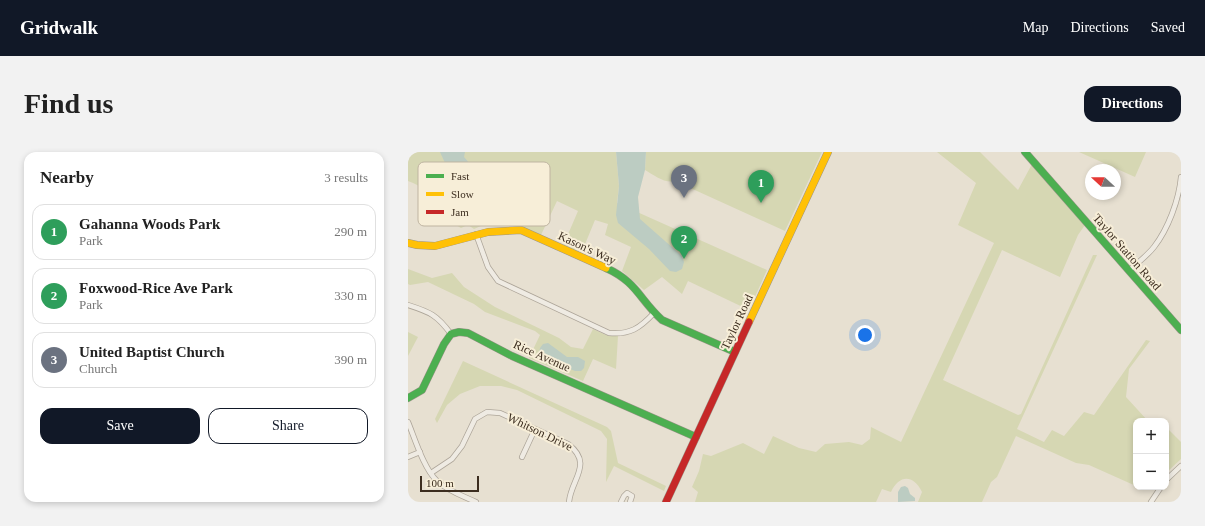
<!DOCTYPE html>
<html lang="en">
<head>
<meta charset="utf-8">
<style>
	:root { --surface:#fff; --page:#f2f2f2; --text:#222; --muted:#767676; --line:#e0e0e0; --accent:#111827 }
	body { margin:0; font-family:Georgia,serif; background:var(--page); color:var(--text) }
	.controls { position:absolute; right:12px; bottom:12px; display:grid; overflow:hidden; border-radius:8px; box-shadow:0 2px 6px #0003 }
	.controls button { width:36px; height:36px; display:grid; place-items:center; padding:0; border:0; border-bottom:1px solid var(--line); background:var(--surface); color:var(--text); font:20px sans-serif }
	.compass { position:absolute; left:677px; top:12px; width:36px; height:36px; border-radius:50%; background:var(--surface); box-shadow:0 2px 6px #0003; rotate:291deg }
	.scale { position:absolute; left:12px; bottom:10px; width:59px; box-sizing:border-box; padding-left:4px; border:2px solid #3d2e20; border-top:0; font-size:11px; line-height:14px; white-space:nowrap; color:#3d2e20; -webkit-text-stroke:3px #f7eed8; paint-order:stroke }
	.you { position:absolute; left:457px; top:183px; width:14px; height:14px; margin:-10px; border:3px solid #fff; border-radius:50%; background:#1a73e8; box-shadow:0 0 0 6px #1a73e833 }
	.badge { display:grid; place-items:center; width:26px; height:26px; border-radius:50%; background:var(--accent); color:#fff; font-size:13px; font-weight:700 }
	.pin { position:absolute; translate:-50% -33px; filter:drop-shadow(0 1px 2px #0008) }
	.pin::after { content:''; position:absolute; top:21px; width:14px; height:12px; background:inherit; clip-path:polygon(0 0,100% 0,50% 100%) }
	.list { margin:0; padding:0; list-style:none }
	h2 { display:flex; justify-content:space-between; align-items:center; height:52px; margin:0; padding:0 16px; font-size:17px }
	h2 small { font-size:13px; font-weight:400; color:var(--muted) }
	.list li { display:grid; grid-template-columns:26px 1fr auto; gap:12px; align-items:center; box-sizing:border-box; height:56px; margin:0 8px 8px; padding:0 8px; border:1px solid var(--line); border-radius:12px }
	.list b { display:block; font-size:15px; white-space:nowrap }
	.list p { margin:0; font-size:13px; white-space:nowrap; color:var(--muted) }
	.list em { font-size:13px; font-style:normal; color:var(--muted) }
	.actions { display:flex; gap:8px; padding:12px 16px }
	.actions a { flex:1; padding:9px 0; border:1px solid var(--accent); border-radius:12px; text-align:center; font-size:14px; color:var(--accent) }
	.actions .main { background:var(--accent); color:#fff }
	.map { position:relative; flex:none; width:773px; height:350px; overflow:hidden; border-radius:12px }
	header { display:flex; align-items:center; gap:24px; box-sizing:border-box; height:56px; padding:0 20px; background:var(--accent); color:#fff }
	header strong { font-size:19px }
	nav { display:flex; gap:22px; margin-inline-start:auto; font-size:14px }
	.intro { display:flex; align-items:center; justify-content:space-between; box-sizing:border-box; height:96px; padding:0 24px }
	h1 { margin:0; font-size:28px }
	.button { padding:10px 18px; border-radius:12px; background:var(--accent); color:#fff; font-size:14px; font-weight:700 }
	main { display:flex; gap:24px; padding:0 24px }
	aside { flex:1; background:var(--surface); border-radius:12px; box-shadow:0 2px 6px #0003 }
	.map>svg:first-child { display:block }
	.green { fill:#d6d7b3 }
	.water { fill:#bcccc2 }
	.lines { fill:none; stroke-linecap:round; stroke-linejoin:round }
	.street-casing { stroke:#ada599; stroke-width:6 }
	.fast-casing { stroke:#9c958a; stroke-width:8 }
	.slow-casing { stroke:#9c958a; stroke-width:8 }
	.jam-casing { stroke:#9c958a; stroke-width:8 }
	.street { stroke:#efebe3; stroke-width:4.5 }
	.fast { stroke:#4caf50; stroke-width:7 }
	.slow { stroke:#ffc107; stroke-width:7 }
	.jam { stroke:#c62828; stroke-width:7 }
	.labels { text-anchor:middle; stroke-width:4; stroke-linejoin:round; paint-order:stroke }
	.street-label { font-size:12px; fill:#3d2e20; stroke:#f7eed8 }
	.key { fill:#f7eed8; stroke:#bfb4a1; stroke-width:1 }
	.key-label { font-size:11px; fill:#3d2e20 }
</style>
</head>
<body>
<header>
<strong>Gridwalk</strong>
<nav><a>Map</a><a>Directions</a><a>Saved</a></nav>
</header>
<div class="intro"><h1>Find us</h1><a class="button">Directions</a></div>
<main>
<aside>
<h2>Nearby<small>3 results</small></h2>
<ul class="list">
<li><span class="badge" style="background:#2e9e5b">1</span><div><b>Gahanna Woods Park</b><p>Park</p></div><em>290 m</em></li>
<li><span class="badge" style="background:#2e9e5b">2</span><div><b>Foxwood-Rice Ave Park</b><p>Park</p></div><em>330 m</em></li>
<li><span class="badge" style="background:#6b7280">3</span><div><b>United Baptist Church</b><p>Church</p></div><em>390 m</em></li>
</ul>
<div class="actions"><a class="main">Save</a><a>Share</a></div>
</aside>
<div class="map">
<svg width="773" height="350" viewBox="0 0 773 350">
	<rect width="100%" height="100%" fill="#e7e0d1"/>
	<g class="green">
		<path d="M 0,0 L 208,0 L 211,34 L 209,51 L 359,118 L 341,158 L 280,129 L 274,142 L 254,125 L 236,138 L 214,119 L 223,95 L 197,83 L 200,72 L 187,68 L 173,102 L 155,94 L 170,59 L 149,49 L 133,83 L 108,74 L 117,51 L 99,48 L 93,58 L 93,70 L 80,71 L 66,77 L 60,73 L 53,76 C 29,63 29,39 0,29 Z"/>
		<path d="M 238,0 L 414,0 L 377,79 L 267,29 C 257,32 246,23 237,18 Z"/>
		<path d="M 529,0 L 572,0 L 610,38 L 624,12 L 677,73 L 670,83 L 652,125 L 594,98 L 535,228 L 610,263 L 613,262 L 685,103 L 689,103 L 609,277 L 636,290 L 644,278 L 656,284 L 676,260 L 686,263 L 738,188 L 742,189 L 721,217 L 718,245 L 740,269 L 728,269 L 728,334 L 681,313 L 668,311 L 608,284 L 589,325 L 583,330 L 574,350 L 510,350 L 514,340 C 505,322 491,323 483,340 L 474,337 L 468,350 L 287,350 L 290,340 L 284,335 L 291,319 L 295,302 L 303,304 L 335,291 L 356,302 L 365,284 L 391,296 L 408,300 L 417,292 L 441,290 L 454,293 L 462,287 L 463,275 L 493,290 L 586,91 L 550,73 L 568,31 Z"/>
		<path d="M 671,0 L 738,0 L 727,25 Z"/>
		<path d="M 0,117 L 24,126 L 44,121 L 56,135 L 87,155 L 151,186 L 163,195 L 175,197 L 185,177 L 198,183 L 210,184 L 208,217 L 185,207 L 175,229 L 121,206 L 132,183 L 127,179 L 77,160 L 66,152 L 20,130 L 2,133 L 0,132 Z"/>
		<path d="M 0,180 L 10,185 L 0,204 Z"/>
		<path d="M 55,209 L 199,275 L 203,279 L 210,311 L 258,334 L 256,339 L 206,314 L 198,330 L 199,287 L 193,279 L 109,238 L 93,234 L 72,234 L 52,242 L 39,253 L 29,271 L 27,267 Z"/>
		<path d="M 758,275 L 773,290 L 773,307 L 758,321 Z"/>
	</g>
	<g class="water">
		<path d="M 32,0 L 57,0 L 56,5 L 64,14 L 81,20 C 88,39 89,41 77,57 L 64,59 L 52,44 Z"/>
		<path d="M 208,0 L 238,0 L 237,18 L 230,45 L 232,67 L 274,104 L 276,110 L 274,117 L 268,120 L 262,119 L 241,97 L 210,71 L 208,63 L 211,34 Z"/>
		<path d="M 140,191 L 159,205 L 170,205 L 177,209 L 176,216 L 173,219 L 167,219 L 135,205 L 131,201 L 132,196 L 135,192 Z"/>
		<path d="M 493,335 L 497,334 L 500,336 L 502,342 L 507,346 L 507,349 L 490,350 L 490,340 Z"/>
	</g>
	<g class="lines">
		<defs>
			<g id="street">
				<path d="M 68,82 L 80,115 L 90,129 L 201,181 C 222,183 232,176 246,161"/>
				<path d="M 721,119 C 729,111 739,104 746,95 C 760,77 771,48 773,25"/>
				<path d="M 0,153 C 22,160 29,163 43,182"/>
				<path d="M 0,270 C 7,287 16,317 29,329 C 40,339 55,344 68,350"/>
				<path d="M 0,305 L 12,300"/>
				<path d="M 114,305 L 127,277"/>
				<path d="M 23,321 L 44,307 L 54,294 L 67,267 L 79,260 L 92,261 L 160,292 C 186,312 163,327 161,350"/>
				<path d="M 758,328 L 773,314"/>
				<path d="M 213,350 L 216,344 L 219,341 L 224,344 L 222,350"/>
				<path d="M 743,350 L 753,335"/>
			</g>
			<g id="fast">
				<path d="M 617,0 L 773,178"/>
				<path d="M 198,116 C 229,130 231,147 254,168 L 327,200"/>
				<path d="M 0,246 L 14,238 L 36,192 L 43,182 L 51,180 L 60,181 L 104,204 L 288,285"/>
			</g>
			<g id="slow">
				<path d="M 0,91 L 9,93 L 27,94 L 80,80 L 113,78 L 198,116"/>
				<path d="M 341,170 L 420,0"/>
			</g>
			<path id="jam" d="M 258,350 L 341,170"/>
		</defs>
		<use href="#street" class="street-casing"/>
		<use href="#fast" class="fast-casing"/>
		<use href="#slow" class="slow-casing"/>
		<use href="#jam" class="jam-casing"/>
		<use href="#street" class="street"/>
		<use href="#fast" class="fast"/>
		<use href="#slow" class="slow"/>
		<use href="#jam" class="jam"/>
	</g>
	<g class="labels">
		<g class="street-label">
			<text transform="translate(179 96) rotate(25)" y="4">Kason's Way</text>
			<text transform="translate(719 100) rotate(49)" y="4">Taylor Station Road</text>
			<text transform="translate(329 170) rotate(-65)" y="4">Taylor Road</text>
			<text transform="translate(134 204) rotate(24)" y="4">Rice Avenue</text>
			<text transform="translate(132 280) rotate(26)" y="4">Whitson Drive</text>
		</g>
	</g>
	<rect x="10" y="10" width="132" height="64" rx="6" class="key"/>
	<rect x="18" y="22" width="18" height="4" fill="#4caf50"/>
	<rect x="18" y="40" width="18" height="4" fill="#ffc107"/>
	<rect x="18" y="58" width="18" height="4" fill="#c62828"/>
	<g class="key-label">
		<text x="43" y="28">Fast</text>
		<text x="43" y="46">Slow</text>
		<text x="43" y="64">Jam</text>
	</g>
</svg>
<div class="controls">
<button>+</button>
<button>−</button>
</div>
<svg class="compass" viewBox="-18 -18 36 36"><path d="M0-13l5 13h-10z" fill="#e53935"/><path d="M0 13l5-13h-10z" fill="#767676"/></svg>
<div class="scale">100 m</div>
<div class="you"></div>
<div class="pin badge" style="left:353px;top:51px;background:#2e9e5b">1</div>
<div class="pin badge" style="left:276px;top:107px;background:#2e9e5b">2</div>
<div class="pin badge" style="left:276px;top:46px;background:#6b7280">3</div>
</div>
</main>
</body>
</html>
